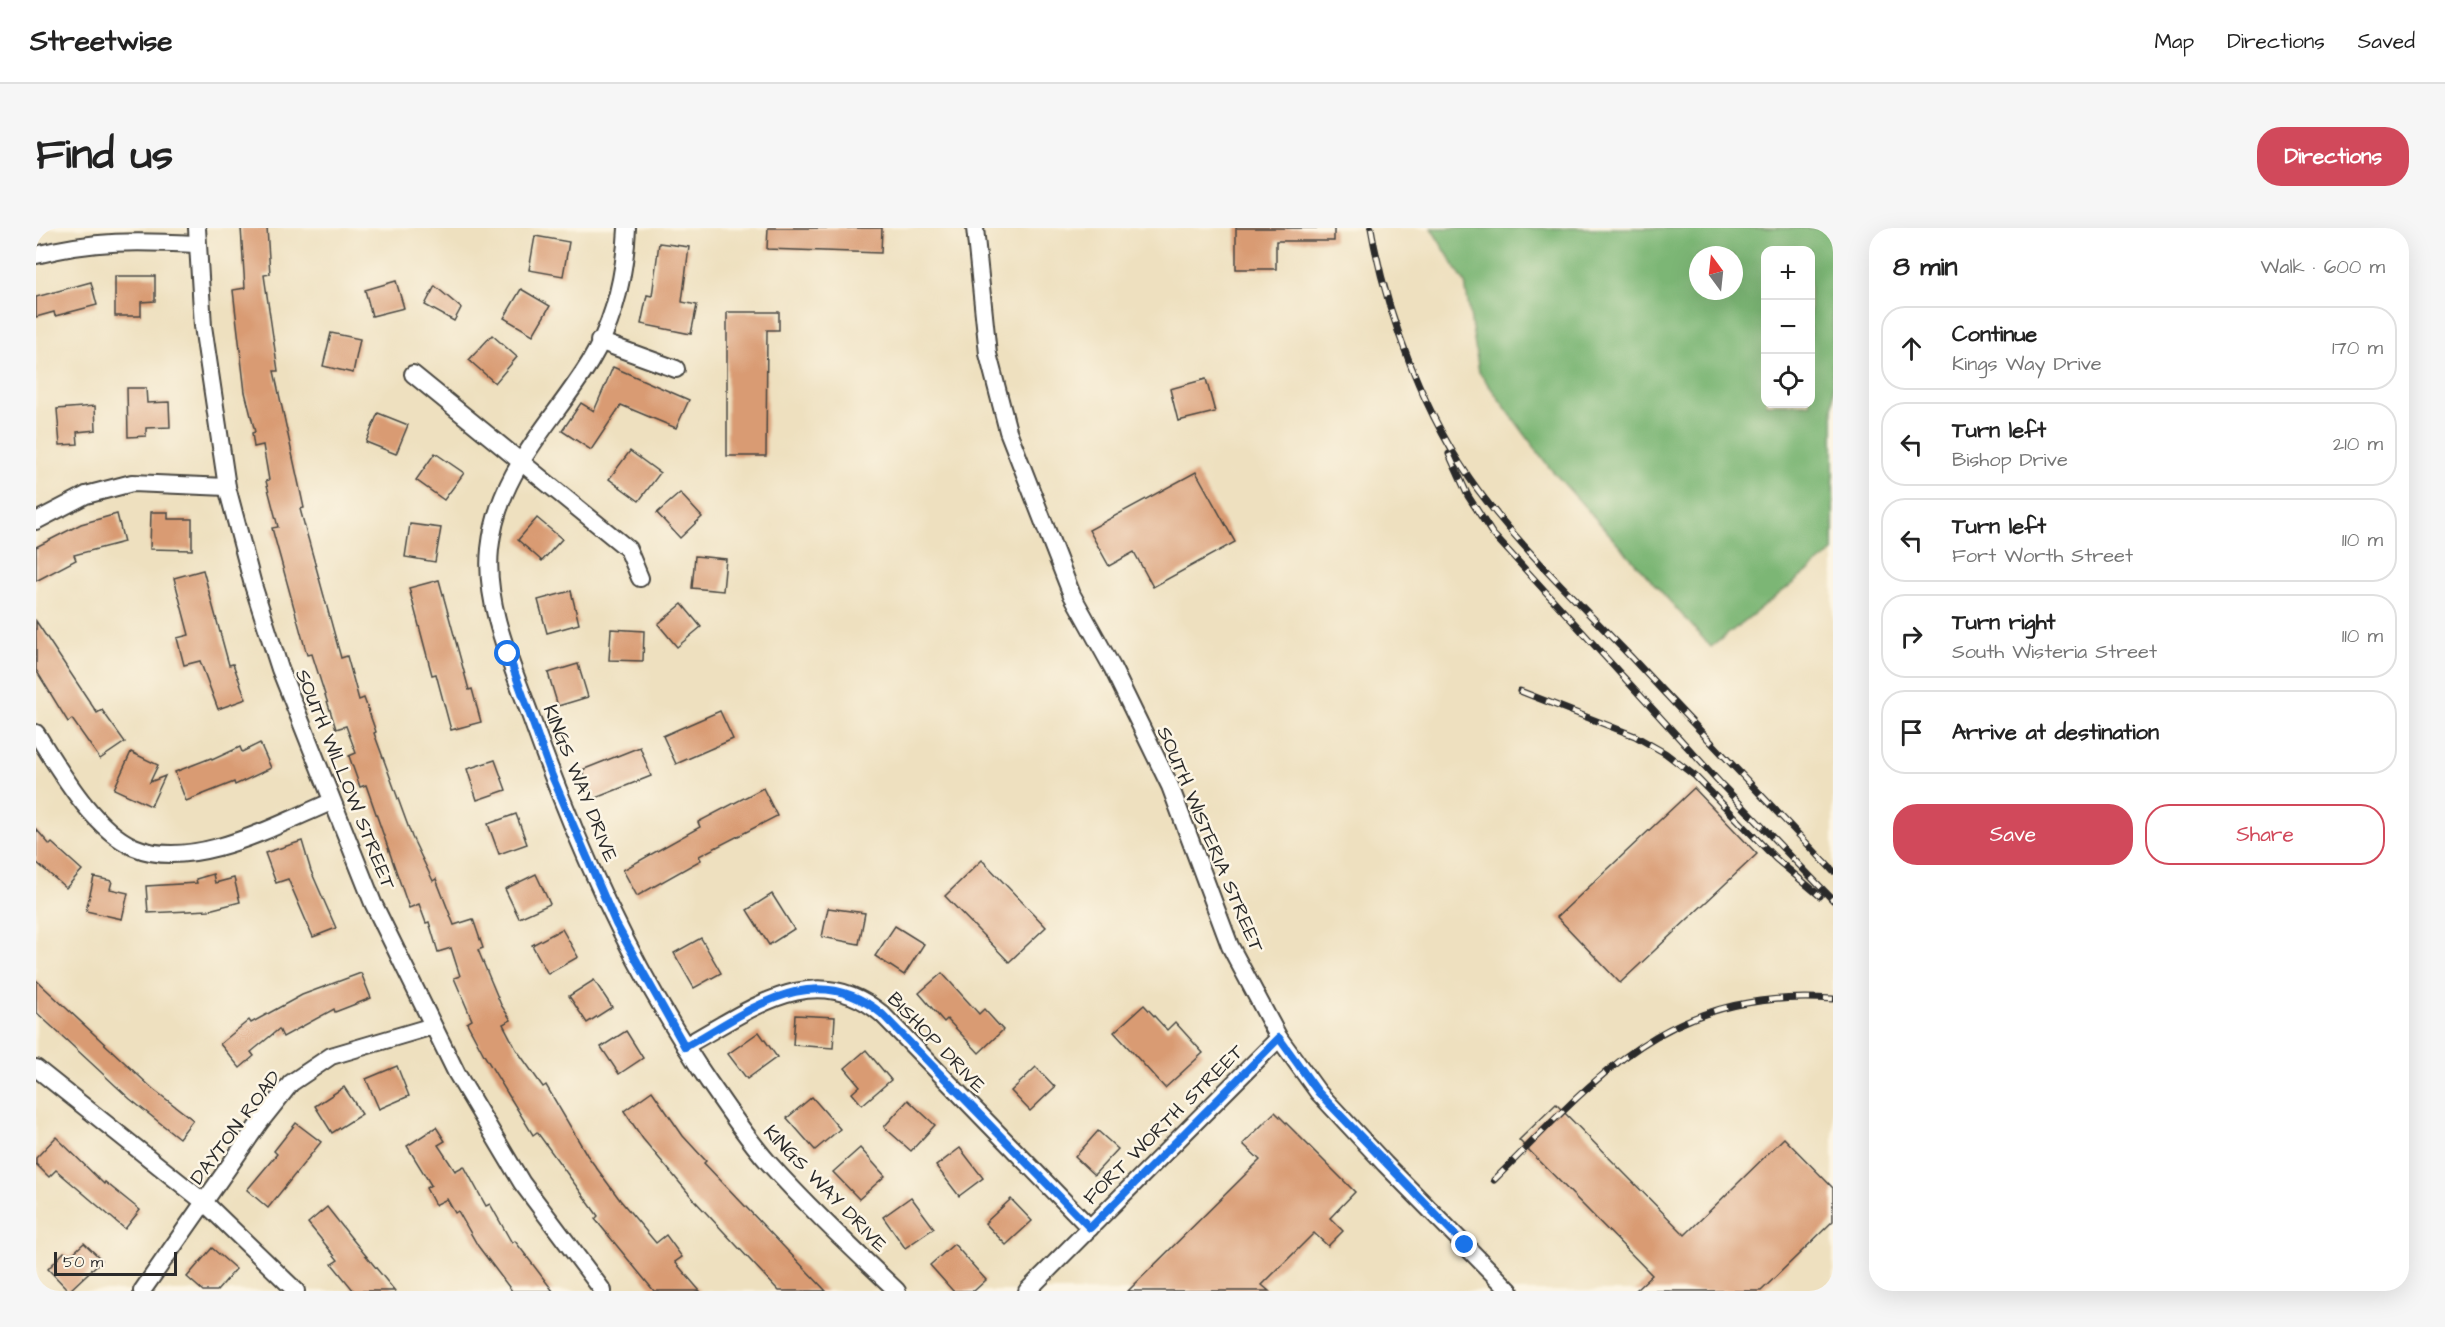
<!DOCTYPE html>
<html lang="en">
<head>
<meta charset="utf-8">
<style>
	:root { --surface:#fff; --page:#f6f6f6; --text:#222; --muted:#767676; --line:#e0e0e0; --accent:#d1495b }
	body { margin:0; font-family:"Architects Daughter",sans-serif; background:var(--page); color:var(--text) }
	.controls { position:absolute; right:18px; top:18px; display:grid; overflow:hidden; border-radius:12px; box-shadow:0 6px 24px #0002 }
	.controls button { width:54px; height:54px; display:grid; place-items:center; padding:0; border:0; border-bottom:2px solid var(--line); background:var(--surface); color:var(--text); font:30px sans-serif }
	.compass { position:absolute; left:1653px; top:18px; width:54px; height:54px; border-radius:50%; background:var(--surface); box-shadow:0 6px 24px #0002; rotate:345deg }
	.scale { position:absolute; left:18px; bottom:15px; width:123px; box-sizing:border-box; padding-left:6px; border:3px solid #2b2b2b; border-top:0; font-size:16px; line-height:21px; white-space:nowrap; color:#2b2b2b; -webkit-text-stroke:4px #fcf5e5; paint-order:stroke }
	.stop { position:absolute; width:18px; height:18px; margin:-14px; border:4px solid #1a73e8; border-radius:50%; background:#fff }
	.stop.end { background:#1a73e8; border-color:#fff; box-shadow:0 2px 6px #0008 }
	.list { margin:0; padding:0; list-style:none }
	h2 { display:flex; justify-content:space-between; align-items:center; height:78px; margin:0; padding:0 24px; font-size:26px }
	h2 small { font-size:20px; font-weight:400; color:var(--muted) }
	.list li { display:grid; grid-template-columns:39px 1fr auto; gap:18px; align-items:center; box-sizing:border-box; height:84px; margin:0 12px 12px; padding:0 12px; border:2px solid var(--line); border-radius:24px }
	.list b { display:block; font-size:22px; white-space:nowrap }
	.list p { margin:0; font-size:20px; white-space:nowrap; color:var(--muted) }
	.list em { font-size:20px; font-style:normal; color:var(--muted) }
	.actions { display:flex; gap:12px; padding:18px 24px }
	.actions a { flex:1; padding:14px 0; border:2px solid var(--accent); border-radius:24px; text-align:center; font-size:21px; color:var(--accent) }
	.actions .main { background:var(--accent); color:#fff }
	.icon { flex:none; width:33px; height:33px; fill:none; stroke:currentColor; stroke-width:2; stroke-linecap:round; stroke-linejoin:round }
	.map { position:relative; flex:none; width:1797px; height:1063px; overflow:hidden; border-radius:24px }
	header { display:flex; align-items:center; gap:36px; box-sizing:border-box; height:84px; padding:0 30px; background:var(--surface); border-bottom:2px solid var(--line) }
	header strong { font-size:28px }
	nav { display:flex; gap:33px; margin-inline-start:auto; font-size:21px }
	.intro { display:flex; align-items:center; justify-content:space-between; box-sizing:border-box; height:144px; padding:0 36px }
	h1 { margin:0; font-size:42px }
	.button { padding:15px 27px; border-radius:24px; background:var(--accent); color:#fff; font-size:21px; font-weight:700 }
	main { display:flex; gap:36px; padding:0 36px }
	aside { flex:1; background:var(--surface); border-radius:24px; box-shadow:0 6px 24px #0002 }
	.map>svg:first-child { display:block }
	.forest { fill:#7cb674; stroke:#547050; stroke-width:1.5; fill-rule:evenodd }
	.building { fill:#d99b73 }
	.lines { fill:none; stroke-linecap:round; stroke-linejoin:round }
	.minor-casing { stroke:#484641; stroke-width:20 }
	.minor { stroke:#fff; stroke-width:16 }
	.rail-casing { stroke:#2b2b2b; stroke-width:7 }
	.rail { stroke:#fcf5e5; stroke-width:4.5; stroke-dasharray:14; stroke-linecap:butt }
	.route { stroke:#1a73e8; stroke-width:8 }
	.labels { text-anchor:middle; stroke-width:5; stroke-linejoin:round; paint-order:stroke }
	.street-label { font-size:20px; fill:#2b2b2b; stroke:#fcf5e5 }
</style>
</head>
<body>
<header>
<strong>Streetwise</strong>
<nav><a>Map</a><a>Directions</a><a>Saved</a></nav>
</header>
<div class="intro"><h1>Find us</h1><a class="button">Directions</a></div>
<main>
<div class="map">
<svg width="1797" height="1063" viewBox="0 0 1797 1063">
	<rect width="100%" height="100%" fill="#fcf5e5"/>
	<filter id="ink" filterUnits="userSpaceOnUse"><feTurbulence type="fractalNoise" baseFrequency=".0167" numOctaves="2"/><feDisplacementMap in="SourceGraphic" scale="12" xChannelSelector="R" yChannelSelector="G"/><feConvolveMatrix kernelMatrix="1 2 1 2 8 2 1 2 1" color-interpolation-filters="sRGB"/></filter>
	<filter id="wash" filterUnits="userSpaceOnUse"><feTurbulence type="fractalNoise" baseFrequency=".008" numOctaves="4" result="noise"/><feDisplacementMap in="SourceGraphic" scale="24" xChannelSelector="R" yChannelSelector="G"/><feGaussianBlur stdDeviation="1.35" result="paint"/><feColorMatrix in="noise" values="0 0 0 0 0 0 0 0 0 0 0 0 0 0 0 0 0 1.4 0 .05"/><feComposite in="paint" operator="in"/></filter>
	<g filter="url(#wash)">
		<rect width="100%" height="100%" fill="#eee0bf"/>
		<path class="forest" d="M 1395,0 L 1797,0 L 1797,324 L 1675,419 L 1513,239 L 1443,144 L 1429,55 ZM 1730,22 L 1774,22 L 1774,176 L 1730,176 ZM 1662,27 L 1698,27 L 1698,63 L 1662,63 Z"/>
		<g id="blocks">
			<g class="building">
				<path d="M 205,0 L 231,0 L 234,46 L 228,47 L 242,143 L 238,143 L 268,280 L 264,281 L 305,430 L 311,428 L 323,472 L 328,470 L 340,504 L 338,505 L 376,609 L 397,653 L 400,651 L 418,697 L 437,691 L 447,720 L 442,722 L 465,777 L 475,792 L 467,796 L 480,821 L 507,859 L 510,857 L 551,927 L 584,972 L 620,1015 L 630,1007 L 646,1029 L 639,1034 L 664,1063 L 618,1063 L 559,991 L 562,988 L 501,904 L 497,907 L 448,827 L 431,795 L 436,792 L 418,750 L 424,748 L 415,720 L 402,724 L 393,694 L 390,695 L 383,676 L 373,680 L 330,557 L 324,559 L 313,528 L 320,525 L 310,498 L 300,501 L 276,426 L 271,427 L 236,300 L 242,299 L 230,253 L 233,252 L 227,217 L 218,219 L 216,205 L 219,204 L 209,164 L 197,62 L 209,60 Z"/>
				<path d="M 732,0 L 846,0 L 845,25 L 731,21 Z"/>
				<path d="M 1200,0 L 1298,0 L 1298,13 L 1240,13 L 1240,41 L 1200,41 Z"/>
				<path d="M 499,8 L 533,14 L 527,48 L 493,42 Z"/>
				<path d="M 623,15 L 653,19 L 646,74 L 661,77 L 655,106 L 605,96 L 611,67 L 616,68 Z"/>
				<path d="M 79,48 L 119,48 L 119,73 L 105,74 L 105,88 L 79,88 Z"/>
				<path d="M 360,53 L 368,80 L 336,88 L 329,62 Z"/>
				<path d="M 55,54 L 61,77 L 19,88 L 18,84 L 0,89 L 0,69 Z"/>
				<path d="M 399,58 L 425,80 L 418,93 L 389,77 Z"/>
				<path d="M 485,61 L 514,78 L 497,107 L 468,90 Z"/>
				<path d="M 691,84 L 743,84 L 743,102 L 731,102 L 730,228 L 691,228 Z"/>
				<path d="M 295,105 L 324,111 L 317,145 L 287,138 Z"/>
				<path d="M 456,107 L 481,129 L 459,155 L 433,132 Z"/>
				<path d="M 577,139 L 653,172 L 640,200 L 585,177 L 555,222 L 526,203 L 545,175 L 558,183 Z"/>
				<path d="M 1170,151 L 1179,184 L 1142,193 L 1134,161 Z"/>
				<path d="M 91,160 L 110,160 L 111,175 L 133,174 L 134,199 L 110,200 L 110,208 L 92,209 Z"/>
				<path d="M 59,178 L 60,202 L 41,204 L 42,216 L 24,217 L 21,181 Z"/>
				<path d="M 342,185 L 372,197 L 360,226 L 330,214 Z"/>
				<path d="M 594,223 L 624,245 L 603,273 L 573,251 Z"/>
				<path d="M 399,225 L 428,245 L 408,272 L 380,252 Z"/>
				<path d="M 1160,244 L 1199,314 L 1117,359 L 1098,324 L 1073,338 L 1053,302 Z"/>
				<path d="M 644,265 L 666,289 L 644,310 L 621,285 Z"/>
				<path d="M 115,284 L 132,284 L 132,291 L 156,291 L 156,322 L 114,321 Z"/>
				<path d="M 81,286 L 88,314 L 38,327 L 40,332 L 0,353 L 0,319 L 45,296 Z"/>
				<path d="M 501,290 L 526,311 L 506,333 L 482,312 Z"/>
				<path d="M 374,296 L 405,300 L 399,334 L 369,329 Z"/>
				<path d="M 659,328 L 690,331 L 687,363 L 656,360 Z"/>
				<path d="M 167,342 L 193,437 L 197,436 L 210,471 L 182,481 L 164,433 L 148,437 L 141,410 L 153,407 L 138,350 Z"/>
				<path d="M 403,352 L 433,462 L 436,461 L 445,494 L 415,502 L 400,446 L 396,447 L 373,360 Z"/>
				<path d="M 535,363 L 543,396 L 511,405 L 502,372 Z"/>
				<path d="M 646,376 L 665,399 L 641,419 L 622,396 Z"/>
				<path d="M 0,393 L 61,485 L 66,482 L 89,514 L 64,531 L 36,491 L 32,494 L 0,442 Z"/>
				<path d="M 575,401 L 608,403 L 607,433 L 573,432 Z"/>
				<path d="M 542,436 L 552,469 L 522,478 L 512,445 Z"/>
				<path d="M 684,483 L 697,511 L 640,536 L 627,508 Z"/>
				<path d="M 224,515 L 235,540 L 199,557 L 198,554 L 150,573 L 139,544 L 175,530 L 176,532 L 204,519 L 206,524 Z"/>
				<path d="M 604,519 L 615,548 L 557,571 L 546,542 Z"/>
				<path d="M 95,524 L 122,537 L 114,554 L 129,548 L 115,578 L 78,561 Z"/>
				<path d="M 459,532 L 470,562 L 441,572 L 431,541 Z"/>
				<path d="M 727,560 L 741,588 L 663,628 L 665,632 L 601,668 L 587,642 L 664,599 L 662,594 Z"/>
				<path d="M 1658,560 L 1721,626 L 1584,755 L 1521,689 Z"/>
				<path d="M 480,586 L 491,616 L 463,626 L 452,596 Z"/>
				<path d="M 0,601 L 14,617 L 16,615 L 46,642 L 30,660 L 0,634 Z"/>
				<path d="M 266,613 L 275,643 L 300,700 L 277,709 L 252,651 L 240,655 L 229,625 Z"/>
				<path d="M 946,632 L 1010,699 L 973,734 L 909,668 Z"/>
				<path d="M 177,646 L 179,655 L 198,650 L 204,674 L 173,682 L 112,685 L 110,658 L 161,655 L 160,651 Z"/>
				<path d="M 500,646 L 514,676 L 483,690 L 469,661 Z"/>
				<path d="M 58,649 L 76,653 L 74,661 L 92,665 L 86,691 L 50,683 Z"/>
				<path d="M 736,666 L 758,701 L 733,717 L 711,682 Z"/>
				<path d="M 792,680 L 829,685 L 823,716 L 786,709 Z"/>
				<path d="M 859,698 L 888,716 L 868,747 L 839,728 Z"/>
				<path d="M 526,701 L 542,729 L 512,746 L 496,717 Z"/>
				<path d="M 665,710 L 685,745 L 658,760 L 638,725 Z"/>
				<path d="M 325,745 L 335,770 L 299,784 L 298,781 L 247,809 L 243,801 L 215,824 L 218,828 L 204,840 L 184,816 L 213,792 L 215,795 L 266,767 Z"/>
				<path d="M 906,745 L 943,786 L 948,781 L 967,802 L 943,825 L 911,791 L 908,794 L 883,765 Z"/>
				<path d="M 0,752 L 117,861 L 157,892 L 143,910 L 94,871 L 0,784 Z"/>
				<path d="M 558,752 L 576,779 L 551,795 L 533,768 Z"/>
				<path d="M 1108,777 L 1131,802 L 1139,794 L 1167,825 L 1129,860 L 1078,804 Z"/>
				<path d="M 759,787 L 799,789 L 797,820 L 757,817 Z"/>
				<path d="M 590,803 L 607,830 L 583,846 L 565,819 Z"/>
				<path d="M 723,804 L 741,829 L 711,851 L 692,826 Z"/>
				<path d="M 830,822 L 855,852 L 826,877 L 816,865 L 824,858 L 809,840 Z"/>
				<path d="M 361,838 L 373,868 L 343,881 L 330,851 Z"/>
				<path d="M 1000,839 L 1019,859 L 994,883 L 975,863 Z"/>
				<path d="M 308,859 L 326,886 L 296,905 L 279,878 Z"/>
				<path d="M 616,863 L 647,908 L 670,933 L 668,935 L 790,1063 L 743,1063 L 659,973 L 607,911 L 588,883 Z"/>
				<path d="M 776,869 L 804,901 L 779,922 L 751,890 Z"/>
				<path d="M 872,872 L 899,897 L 875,923 L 848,899 Z"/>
				<path d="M 1520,876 L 1649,1007 L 1748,910 L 1797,960 L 1797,993 L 1725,1063 L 1599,1063 L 1616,1047 L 1483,912 Z"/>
				<path d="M 1239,884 L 1319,964 L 1294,990 L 1307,1003 L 1292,1018 L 1278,1005 L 1226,1057 L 1233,1063 L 1092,1063 L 1224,932 L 1207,916 Z"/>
				<path d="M 260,895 L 285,914 L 232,980 L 211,962 L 241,926 L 238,923 Z"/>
				<path d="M 400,899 L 409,913 L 402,917 L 419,943 L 428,938 L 450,978 L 454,976 L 476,1015 L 479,1013 L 517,1063 L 476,1063 L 442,1018 L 422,983 L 419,985 L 411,971 L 399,977 L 390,960 L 395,957 L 371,918 Z"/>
				<path d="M 1062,903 L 1082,921 L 1058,947 L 1039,929 Z"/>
				<path d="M 20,909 L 68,956 L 69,954 L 104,982 L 89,1001 L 20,942 L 13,949 L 0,936 L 0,930 Z"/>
				<path d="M 824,920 L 849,948 L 823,971 L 797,944 Z"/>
				<path d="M 924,920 L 947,950 L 923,968 L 900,938 Z"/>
				<path d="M 875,969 L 898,1000 L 869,1020 L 847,989 Z"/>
				<path d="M 975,971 L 996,993 L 970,1017 L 949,995 Z"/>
				<path d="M 291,979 L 313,1007 L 359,1063 L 318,1063 L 296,1036 L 302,1032 L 272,995 Z"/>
				<path d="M 48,1015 L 66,1032 L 33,1063 L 12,1041 L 28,1024 L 33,1029 Z"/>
				<path d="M 918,1016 L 950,1052 L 938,1063 L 917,1063 L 894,1037 Z"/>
				<path d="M 176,1020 L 200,1041 L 181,1063 L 167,1063 L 151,1049 Z"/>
			</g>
		</g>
	</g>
	<g filter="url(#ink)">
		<use href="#blocks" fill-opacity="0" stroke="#484641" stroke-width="1.5"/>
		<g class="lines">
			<defs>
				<g id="minor">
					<path d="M 161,0 L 167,98 L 191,259 L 217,357 L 244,441 L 337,675 L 421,846 L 486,955 L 567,1063"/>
					<path d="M 591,0 C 589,47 578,94 554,134 C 516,196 462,243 454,321 C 448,378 477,439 496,492 C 541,619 597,743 673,854 C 692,881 710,909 731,933 C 772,979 817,1021 861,1063"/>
					<path d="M 939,0 L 952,126 L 972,203 L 1036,367 L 1076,439 L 1134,558 L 1194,718 L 1243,810 L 1282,864 L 1349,936 L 1474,1063"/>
					<path d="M 0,27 C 58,12 101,13 160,16"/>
					<path d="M 563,113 L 640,141"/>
					<path d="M 377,146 L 592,321 L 604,350"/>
					<path d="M 0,293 L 50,267 L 96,255 L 191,259"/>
					<path d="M 0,505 C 23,541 57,601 98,619 C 156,644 240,597 295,574"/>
					<path d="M 649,818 C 713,783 778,729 846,786 L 1054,1000"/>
					<path d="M 0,840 L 168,974 L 260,1063"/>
					<path d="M 106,1063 L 224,894 L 255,855 L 295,828 L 397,798"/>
					<path d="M 991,1063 L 1243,810"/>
				</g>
			</defs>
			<use href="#minor" class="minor-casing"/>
			<use href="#minor" class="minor"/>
			<defs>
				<g id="rail">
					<path d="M 1335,0 C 1350,86 1390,192 1442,262 C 1487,322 1543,375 1595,429 C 1662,501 1730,572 1797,643"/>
					<path d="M 1413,226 L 1432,268 L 1456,305 L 1686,557 L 1797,672"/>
					<path d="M 1484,463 L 1599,508 L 1629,525 L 1659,548 L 1740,631 L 1784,668"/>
					<path d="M 1458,952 C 1565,846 1631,760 1797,771"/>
				</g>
			</defs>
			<use href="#rail" class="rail-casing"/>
			<use href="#rail" class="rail"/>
		</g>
	</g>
	<g class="lines" filter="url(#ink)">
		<path class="route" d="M 472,426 L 516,548 L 580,696 L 649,819 C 713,783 778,729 846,786 L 1054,1000 L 1243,810 L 1282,864 L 1429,1017"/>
	</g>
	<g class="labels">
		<g class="street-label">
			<text transform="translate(310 551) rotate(68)" y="7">SOUTH WILLOW STREET</text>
			<text transform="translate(545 555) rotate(68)" y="7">KINGS WAY DRIVE</text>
			<text transform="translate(1175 611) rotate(67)" y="7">SOUTH WISTERIA STREET</text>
			<text transform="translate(901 814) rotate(46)" y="7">BISHOP DRIVE</text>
			<text transform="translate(1127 896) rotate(-45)" y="7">FORT WORTH STREET</text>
			<text transform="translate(199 899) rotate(-53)" y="7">DAYTON ROAD</text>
			<text transform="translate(790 960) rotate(46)" y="7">KINGS WAY DRIVE</text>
		</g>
	</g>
</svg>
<div class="controls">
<button>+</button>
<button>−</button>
<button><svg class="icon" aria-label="locate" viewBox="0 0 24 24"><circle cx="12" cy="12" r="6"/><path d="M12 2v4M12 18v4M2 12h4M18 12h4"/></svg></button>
</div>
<svg class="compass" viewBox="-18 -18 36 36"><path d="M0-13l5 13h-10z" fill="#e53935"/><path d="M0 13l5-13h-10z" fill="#767676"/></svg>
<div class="scale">50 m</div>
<div class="stop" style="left:472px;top:426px"></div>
<div class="stop end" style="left:1429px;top:1017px"></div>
</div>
<aside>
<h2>8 min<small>Walk · 600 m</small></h2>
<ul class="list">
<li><svg class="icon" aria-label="ahead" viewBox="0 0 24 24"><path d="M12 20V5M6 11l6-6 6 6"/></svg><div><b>Continue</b><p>Kings Way Drive</p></div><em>170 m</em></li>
<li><svg class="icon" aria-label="left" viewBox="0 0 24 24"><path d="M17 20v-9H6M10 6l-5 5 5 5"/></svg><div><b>Turn left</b><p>Bishop Drive</p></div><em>210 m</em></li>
<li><svg class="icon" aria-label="left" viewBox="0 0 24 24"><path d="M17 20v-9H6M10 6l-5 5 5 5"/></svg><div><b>Turn left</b><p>Fort Worth Street</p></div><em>110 m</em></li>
<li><svg class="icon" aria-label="right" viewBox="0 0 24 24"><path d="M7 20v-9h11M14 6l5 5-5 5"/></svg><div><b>Turn right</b><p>South Wisteria Street</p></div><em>110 m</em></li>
<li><svg class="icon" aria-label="arrive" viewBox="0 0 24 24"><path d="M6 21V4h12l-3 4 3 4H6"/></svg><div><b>Arrive at destination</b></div></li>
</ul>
<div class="actions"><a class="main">Save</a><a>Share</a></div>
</aside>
</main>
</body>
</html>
